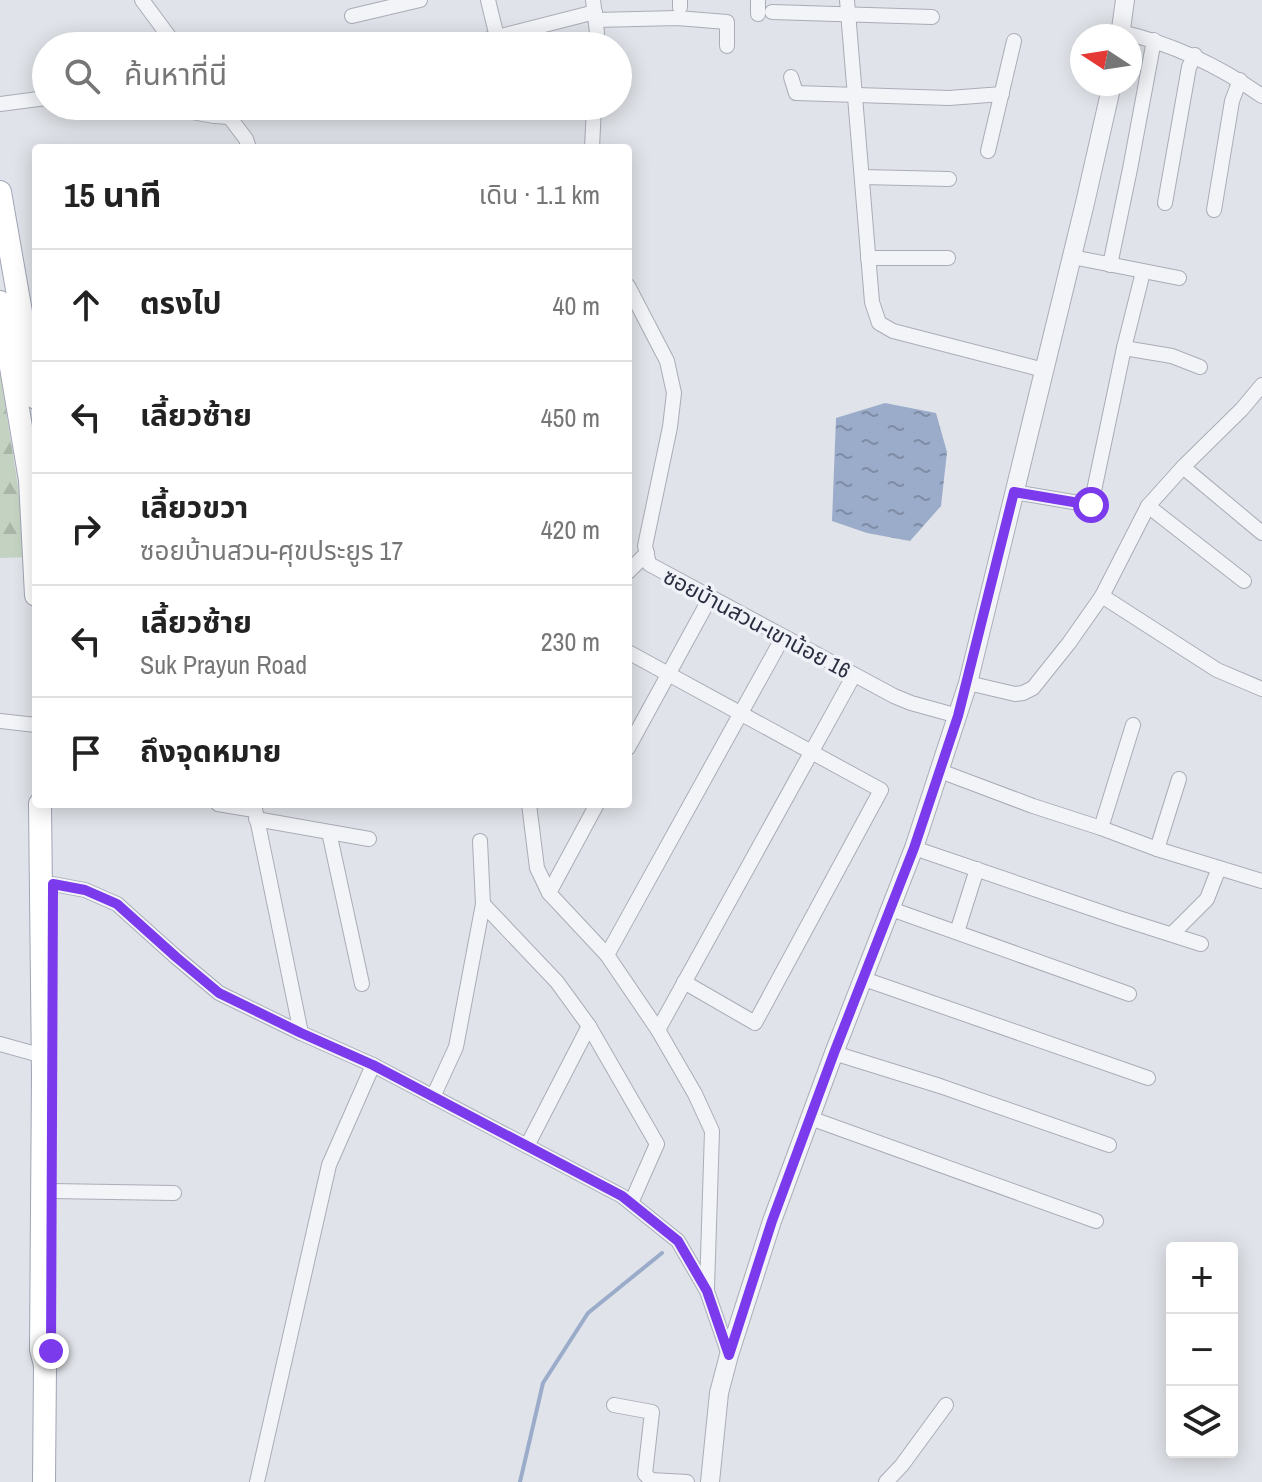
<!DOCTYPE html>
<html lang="th">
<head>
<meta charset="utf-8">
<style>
	:root { --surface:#fff; --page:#f2f2f2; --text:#222; --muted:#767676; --line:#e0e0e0 }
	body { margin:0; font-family:"Archivo Narrow","Noto Sans Thai",sans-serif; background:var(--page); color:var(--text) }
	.controls { position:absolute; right:24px; bottom:24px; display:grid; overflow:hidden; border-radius:8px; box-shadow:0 4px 20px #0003 }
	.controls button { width:72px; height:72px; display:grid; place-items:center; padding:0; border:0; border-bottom:2px solid var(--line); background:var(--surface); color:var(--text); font:40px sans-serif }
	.compass { position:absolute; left:1070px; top:24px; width:72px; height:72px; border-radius:50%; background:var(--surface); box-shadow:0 4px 20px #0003; rotate:282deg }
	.stop { position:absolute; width:24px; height:24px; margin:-18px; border:6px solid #7c3aed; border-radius:50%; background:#fff }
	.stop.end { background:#7c3aed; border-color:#fff; box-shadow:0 2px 8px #0008 }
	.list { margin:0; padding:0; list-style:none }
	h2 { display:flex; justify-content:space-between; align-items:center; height:104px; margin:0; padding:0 32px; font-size:34px }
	h2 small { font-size:26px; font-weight:400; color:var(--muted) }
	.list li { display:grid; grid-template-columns:52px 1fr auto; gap:24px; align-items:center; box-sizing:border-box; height:112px; padding:0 32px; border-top:2px solid var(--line) }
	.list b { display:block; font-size:30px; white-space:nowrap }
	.list p { margin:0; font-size:26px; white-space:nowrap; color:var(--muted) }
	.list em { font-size:26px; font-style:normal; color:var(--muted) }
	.icon { flex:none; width:44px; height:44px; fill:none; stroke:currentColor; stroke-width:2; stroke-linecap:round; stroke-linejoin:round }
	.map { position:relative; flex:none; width:1262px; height:1482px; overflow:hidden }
	.search { position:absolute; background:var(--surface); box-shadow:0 4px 20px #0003; left:32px; top:32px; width:600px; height:88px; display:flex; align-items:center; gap:20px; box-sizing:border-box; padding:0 28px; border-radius:44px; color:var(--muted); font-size:30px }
	.panel { position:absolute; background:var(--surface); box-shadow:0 4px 20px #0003; left:32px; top:144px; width:600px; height:664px; border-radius:8px }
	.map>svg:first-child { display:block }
	.forest { fill:url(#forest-firs) }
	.water { fill:url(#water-ripples) }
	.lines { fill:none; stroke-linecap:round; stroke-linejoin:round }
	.stream { stroke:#9bacca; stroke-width:4 }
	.minor-casing { stroke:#a9adb7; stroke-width:16 }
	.tertiary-casing { stroke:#a9adb7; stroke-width:20 }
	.primary-casing { stroke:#a0a5b5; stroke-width:24 }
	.minor { stroke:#f3f4f8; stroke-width:14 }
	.tertiary { stroke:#f3f4f8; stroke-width:18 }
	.primary { stroke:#fff; stroke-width:22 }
	.route { stroke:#7c3aed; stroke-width:10 }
	.labels { text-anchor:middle; stroke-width:7; stroke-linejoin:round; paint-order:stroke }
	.street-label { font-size:22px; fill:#292e41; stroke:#f0f2f7 }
</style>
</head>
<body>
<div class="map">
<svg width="1262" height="1482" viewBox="0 0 1262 1482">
	<defs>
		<pattern id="forest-firs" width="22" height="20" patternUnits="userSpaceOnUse" patternTransform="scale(2)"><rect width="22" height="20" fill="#c4d3c1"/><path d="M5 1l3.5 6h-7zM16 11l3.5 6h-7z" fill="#a8b5a7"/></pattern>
		<pattern id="water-ripples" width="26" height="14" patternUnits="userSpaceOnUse" patternTransform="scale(2)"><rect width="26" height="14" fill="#9bacca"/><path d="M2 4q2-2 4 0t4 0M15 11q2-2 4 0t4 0" fill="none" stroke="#7e8ca6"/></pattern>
	</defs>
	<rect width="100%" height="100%" fill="#e0e3e9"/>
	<path class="forest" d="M 0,372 L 29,557 L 0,558 Z"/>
	<path class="water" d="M 885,403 L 936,413 L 947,452 L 941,506 L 910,541 L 867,533 L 832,521 L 836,418 Z"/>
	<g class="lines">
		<path class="stream" d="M 520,1482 L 543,1383 L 588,1313 L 662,1253"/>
		<defs>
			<g id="minor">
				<path d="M 142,0 L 176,46"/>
				<path d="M 488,0 L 497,37"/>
				<path d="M 593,0 L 597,33 L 596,46"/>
				<path d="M 758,0 L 758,14"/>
				<path d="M 847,0 L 872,302 L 879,323 L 893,331 L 1044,370"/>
				<path d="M 680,7 L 680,0"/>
				<path d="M 772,12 L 932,17"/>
				<path d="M 352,16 L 420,0"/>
				<path d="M 596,20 L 677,18 L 727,22 L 727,46"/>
				<path d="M 1121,32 C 1173,44 1218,65 1262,96"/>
				<path d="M 462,46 L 595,12"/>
				<path d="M 791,77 L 796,93 L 949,98 L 1002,94"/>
				<path d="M 0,104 L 46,98"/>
				<path d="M 159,106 L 214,116 L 230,117"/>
				<path d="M 221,106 L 246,139 L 249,148"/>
				<path d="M 592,148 L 594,106"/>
				<path d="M 988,151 L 1014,41"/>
				<path d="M 862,177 L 949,179"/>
				<path d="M 1165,203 L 1189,67 L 1195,55"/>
				<path d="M 1214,210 L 1232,101 L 1240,80"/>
				<path d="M 1072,257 L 1179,278"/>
				<path d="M 868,258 L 948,258"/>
				<path d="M 1110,265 L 1130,169 L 1154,40"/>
				<path d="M 628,286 L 667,361 L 674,393 L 670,427 L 645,546 L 649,564 L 894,696 L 911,703 L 958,716"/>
				<path d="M 1124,348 L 1172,356 L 1200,367"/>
				<path d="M 1183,467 L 1262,533"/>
				<path d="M 1014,492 L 1091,505 L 1124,348 L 1143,272"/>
				<path d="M 1148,506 L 1244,581"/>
				<path d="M 628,572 L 647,553"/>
				<path d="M 1102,596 L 1217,670 L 1262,689"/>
				<path d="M 628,652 L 881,790 L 755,1023 L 684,982"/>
				<path d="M 968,683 L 1015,694 L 1023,693 L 1033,688 L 1069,643 L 1102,596 L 1148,506 L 1183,467 L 1242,409 L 1262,385"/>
				<path d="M 0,721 L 36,725"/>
				<path d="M 1133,725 L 1101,828 L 1157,849 L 1262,881"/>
				<path d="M 628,748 L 710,598"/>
				<path d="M 940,771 L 1033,806 L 1101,828"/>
				<path d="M 218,804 L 254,810"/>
				<path d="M 254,804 L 301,1033"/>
				<path d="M 529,804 L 537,868 L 549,893 L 607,955 L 658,1030 L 695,1094 L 712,1131 L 707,1288"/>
				<path d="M 256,819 L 369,839"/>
				<path d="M 329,832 L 362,984"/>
				<path d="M 914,848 L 1119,918 L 1201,944"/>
				<path d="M 1157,849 L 1179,779"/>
				<path d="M 53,884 L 85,890 L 117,904 L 176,957 L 219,993 L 301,1033 L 373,1065 L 622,1196 L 678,1241 L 707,1291 L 729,1355"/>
				<path d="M 549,893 L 597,804"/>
				<path d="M 483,904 L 557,982 L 589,1026 L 657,1144 L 631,1203"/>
				<path d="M 891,909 L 1129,994"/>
				<path d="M 957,932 L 977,869"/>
				<path d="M 1172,934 L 1207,899 L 1219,868"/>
				<path d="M 607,955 L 783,637"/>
				<path d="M 864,979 L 1148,1078"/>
				<path d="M 658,1030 L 854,675"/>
				<path d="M 0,1044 L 43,1056"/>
				<path d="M 834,1053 L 940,1086 L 1109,1145"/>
				<path d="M 433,1097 L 456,1047 L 483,904 L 480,841"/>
				<path d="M 810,1118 L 1096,1221"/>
				<path d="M 527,1146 L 589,1026"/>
				<path d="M 51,1191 L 174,1193"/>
				<path d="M 614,1405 L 652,1412 L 645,1474 L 651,1480 L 687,1482"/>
				<path d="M 257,1482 L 329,1165 L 373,1065"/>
				<path d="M 886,1482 L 902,1465 L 946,1405"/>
			</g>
			<g id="tertiary">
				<path d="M 1120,36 L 1125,0"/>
				<path d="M 710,1482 L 719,1393 L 729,1355 L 772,1221 L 834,1053 L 914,848 L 968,683 L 1085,203 L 1112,84"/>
			</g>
			<g id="primary">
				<path d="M 0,192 L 36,398"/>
				<path d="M 0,302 L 30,480 L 36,595"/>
				<path d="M 40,804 L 43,1074 L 41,1349 L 45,1365 L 44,1482"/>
			</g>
		</defs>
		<use href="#minor" class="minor-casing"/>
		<use href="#tertiary" class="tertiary-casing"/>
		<use href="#primary" class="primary-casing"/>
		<use href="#minor" class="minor"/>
		<use href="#tertiary" class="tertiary"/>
		<use href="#primary" class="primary"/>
	</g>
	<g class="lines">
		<path class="route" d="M 51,1351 L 53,884 L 85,890 L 117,904 L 176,957 L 219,993 L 301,1033 L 373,1065 L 622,1196 L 678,1241 L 707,1291 L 729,1355 L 772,1221 L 834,1053 L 914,848 L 958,716 L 1014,492 L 1091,505"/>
	</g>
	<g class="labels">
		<g class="street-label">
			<text transform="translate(757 623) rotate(28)" y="8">ซอยบ้านสวน-เขาน้อย 16</text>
		</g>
	</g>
</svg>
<div class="controls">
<button>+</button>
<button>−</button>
<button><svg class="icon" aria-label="layers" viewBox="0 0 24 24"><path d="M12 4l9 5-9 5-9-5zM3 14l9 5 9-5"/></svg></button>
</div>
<svg class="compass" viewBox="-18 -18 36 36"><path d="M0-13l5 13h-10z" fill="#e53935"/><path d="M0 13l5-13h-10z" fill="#767676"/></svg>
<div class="stop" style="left:1091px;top:505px"></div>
<div class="stop end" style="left:51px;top:1351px"></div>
<div class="search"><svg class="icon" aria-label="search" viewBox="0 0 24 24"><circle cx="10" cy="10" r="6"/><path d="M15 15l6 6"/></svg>ค้นหาที่นี่</div>
<section class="panel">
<h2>15 นาที<small>เดิน · 1.1 km</small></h2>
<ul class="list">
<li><svg class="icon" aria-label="ahead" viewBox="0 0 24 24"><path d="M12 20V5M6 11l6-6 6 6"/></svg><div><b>ตรงไป</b></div><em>40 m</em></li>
<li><svg class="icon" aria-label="left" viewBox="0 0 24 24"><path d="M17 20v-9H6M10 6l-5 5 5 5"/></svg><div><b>เลี้ยวซ้าย</b></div><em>450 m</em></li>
<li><svg class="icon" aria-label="right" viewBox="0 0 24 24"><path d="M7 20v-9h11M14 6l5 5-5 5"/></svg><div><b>เลี้ยวขวา</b><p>ซอยบ้านสวน-ศุขประยูร 17</p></div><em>420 m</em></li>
<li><svg class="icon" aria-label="left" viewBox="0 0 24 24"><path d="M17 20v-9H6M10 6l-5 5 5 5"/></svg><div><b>เลี้ยวซ้าย</b><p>Suk Prayun Road</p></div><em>230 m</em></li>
<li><svg class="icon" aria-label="arrive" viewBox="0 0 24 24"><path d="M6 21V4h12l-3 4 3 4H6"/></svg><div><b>ถึงจุดหมาย</b></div></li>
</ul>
</section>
</div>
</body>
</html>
